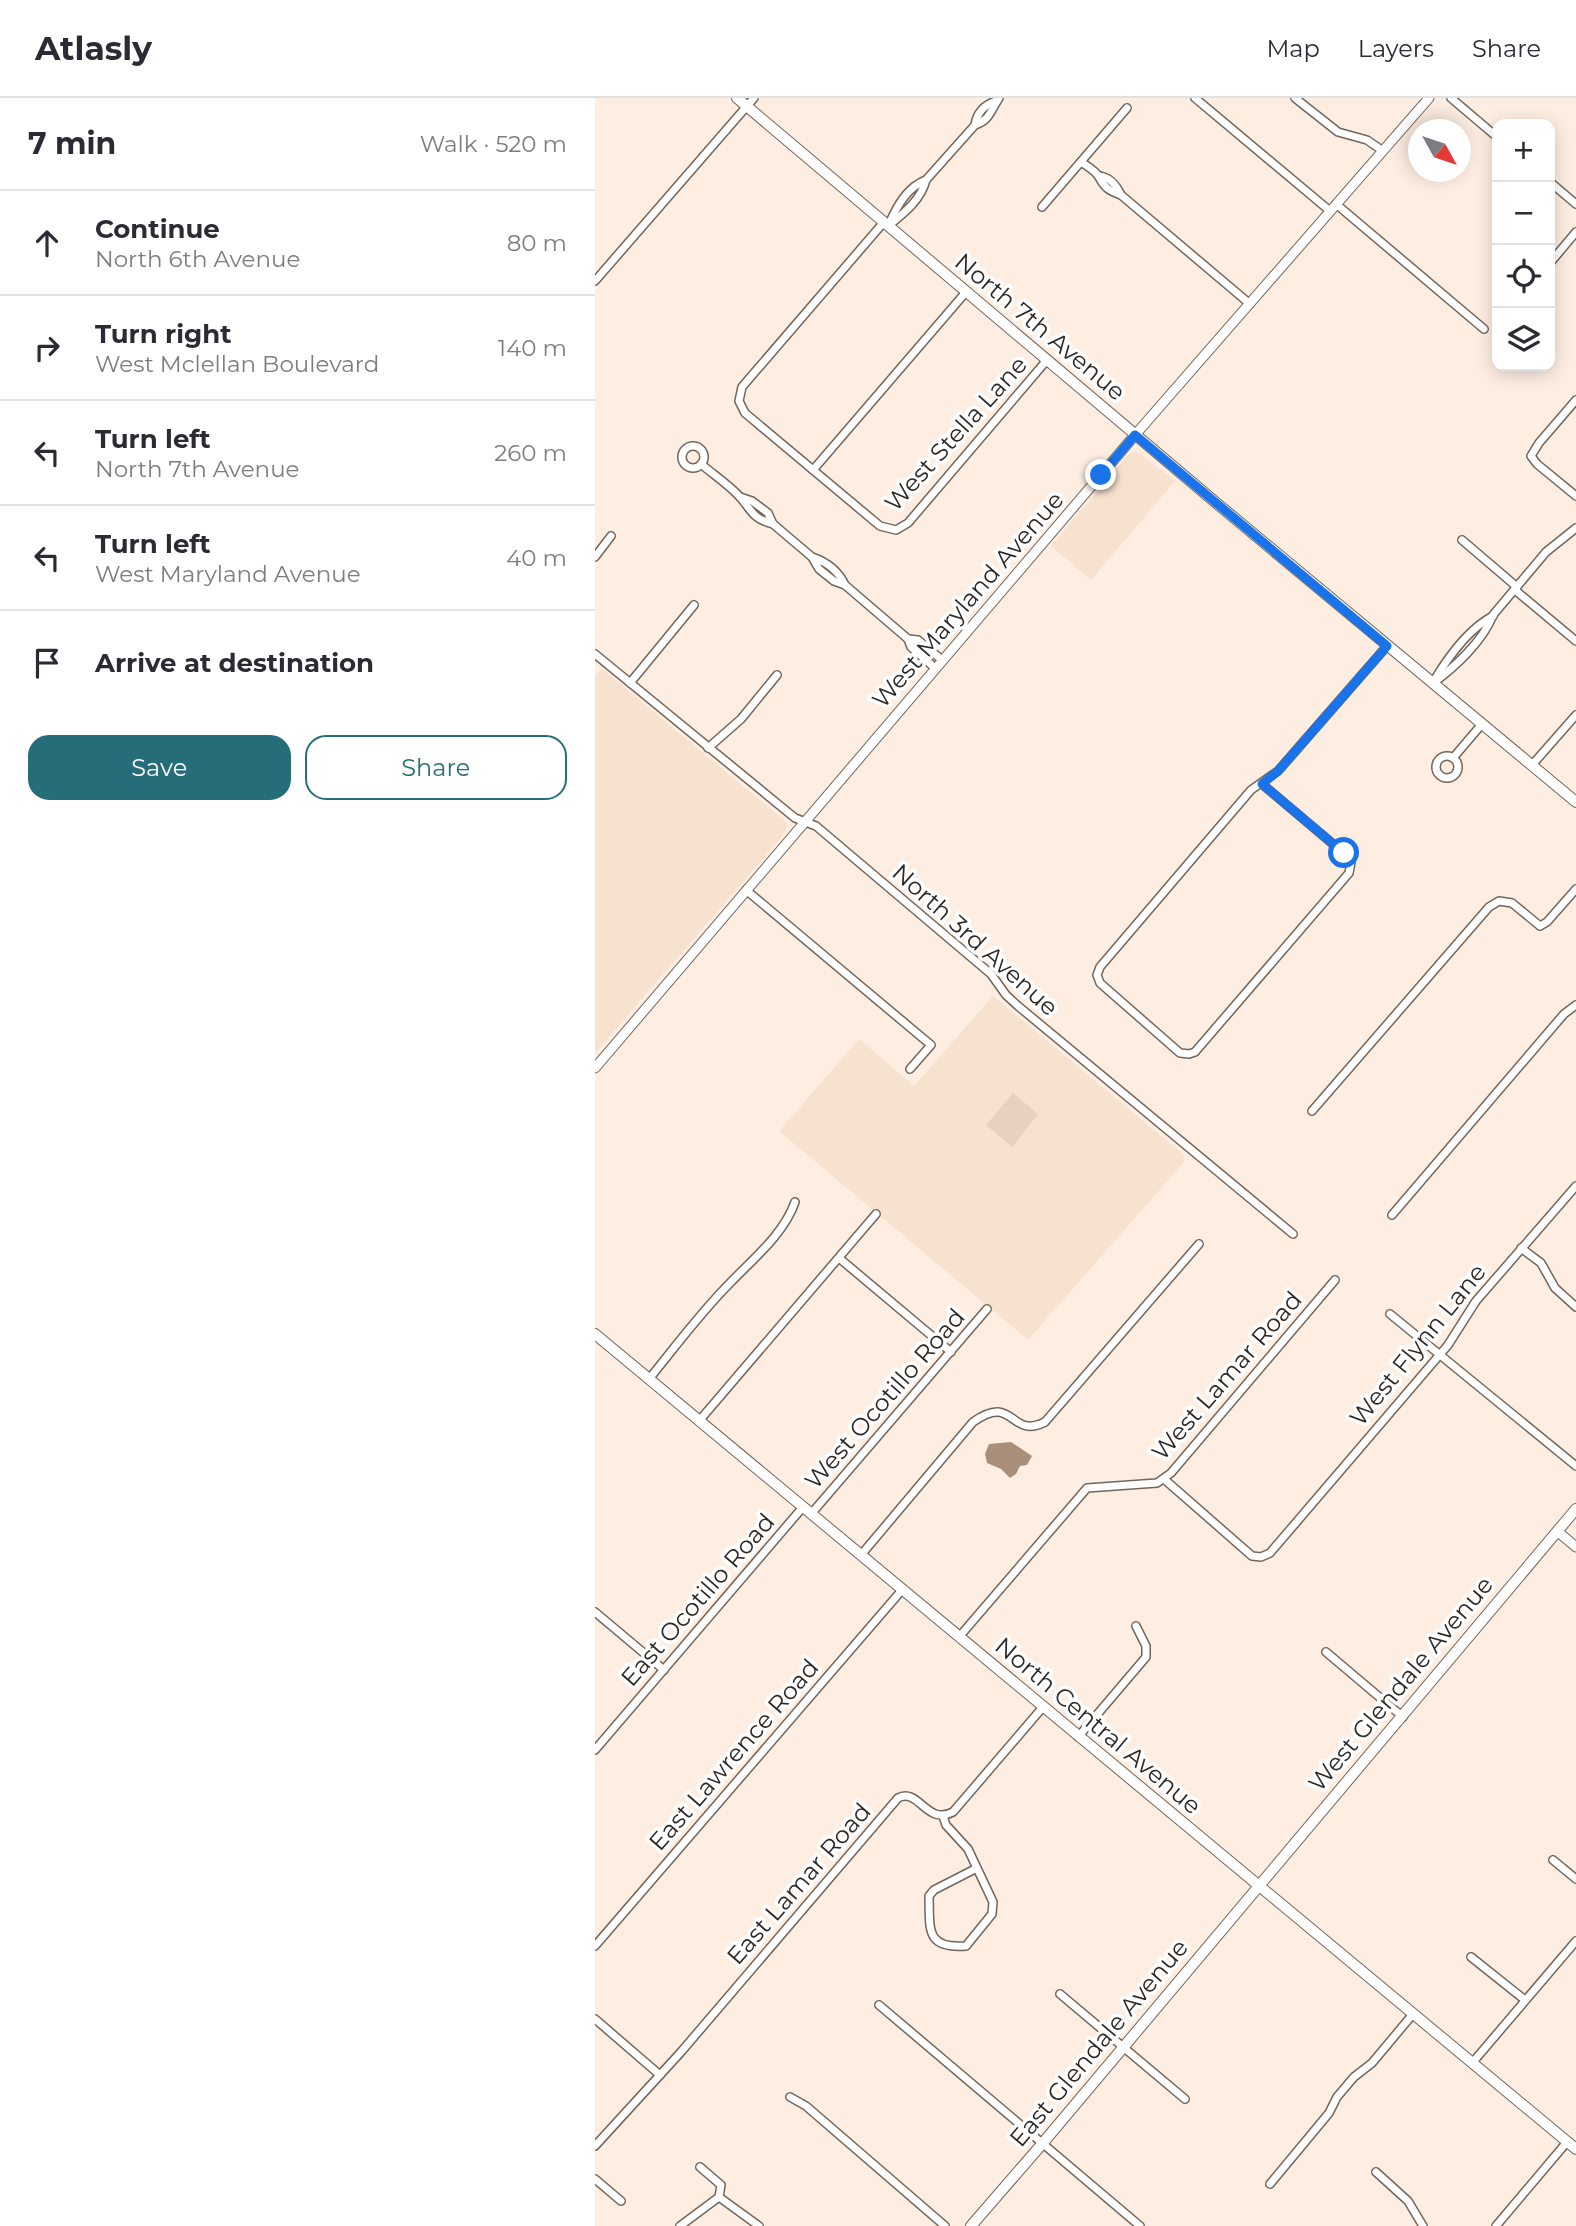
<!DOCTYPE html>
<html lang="en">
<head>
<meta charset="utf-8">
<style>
	:root { --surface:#fff; --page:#f7f7f7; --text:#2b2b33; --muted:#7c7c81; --line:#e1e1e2; --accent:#256d79 }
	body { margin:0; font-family:Montserrat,sans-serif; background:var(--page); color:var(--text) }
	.controls { position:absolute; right:21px; top:21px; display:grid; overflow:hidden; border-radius:14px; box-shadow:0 4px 18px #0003 }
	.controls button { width:63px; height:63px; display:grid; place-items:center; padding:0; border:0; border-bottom:2px solid var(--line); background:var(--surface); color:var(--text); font:35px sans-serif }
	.compass { position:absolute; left:813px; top:21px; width:63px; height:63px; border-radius:50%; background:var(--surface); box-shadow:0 4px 18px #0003; rotate:130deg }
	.stop { position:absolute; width:21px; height:21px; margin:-16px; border:5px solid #1a73e8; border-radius:50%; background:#fff }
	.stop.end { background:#1a73e8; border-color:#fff; box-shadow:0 2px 7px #0008 }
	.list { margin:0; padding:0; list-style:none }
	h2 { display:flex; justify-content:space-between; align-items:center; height:91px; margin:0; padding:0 28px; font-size:30px }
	h2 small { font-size:23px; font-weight:400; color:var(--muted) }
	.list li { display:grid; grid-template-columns:46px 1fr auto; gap:21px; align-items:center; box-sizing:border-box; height:105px; padding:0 28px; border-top:2px solid var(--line) }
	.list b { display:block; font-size:26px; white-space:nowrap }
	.list p { margin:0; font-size:23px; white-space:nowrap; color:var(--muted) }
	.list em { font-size:23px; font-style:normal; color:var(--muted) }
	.actions { display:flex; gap:14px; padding:21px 28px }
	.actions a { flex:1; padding:16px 0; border:2px solid var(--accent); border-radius:21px; text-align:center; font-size:24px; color:var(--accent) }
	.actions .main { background:var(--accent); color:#fff }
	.icon { flex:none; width:38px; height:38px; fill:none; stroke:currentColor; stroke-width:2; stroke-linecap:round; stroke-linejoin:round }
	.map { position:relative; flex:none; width:981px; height:2128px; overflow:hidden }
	header { display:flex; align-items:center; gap:42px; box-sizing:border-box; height:98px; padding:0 35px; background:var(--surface); border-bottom:2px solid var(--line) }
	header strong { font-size:33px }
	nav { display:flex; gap:38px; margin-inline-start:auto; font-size:24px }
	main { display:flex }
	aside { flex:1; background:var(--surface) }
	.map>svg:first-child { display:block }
	.built { fill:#f7e1cf }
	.green { fill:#e7d1bf }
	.water { fill:#a98e79 }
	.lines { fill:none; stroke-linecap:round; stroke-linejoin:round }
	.minor-casing { stroke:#73655a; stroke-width:10 }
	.tertiary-casing { stroke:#73655a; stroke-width:11 }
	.secondary-casing { stroke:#73655a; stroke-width:12 }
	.minor { stroke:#fff; stroke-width:7 }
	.tertiary { stroke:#fff; stroke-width:9 }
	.secondary { stroke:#fff; stroke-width:10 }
	.route { stroke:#1a73e8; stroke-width:9 }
	.labels { text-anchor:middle; stroke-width:7; stroke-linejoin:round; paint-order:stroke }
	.street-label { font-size:24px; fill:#2d2723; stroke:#fff }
</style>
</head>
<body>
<header>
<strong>Atlasly</strong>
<nav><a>Map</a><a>Layers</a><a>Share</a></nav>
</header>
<main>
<aside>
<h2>7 min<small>Walk · 520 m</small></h2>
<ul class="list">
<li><svg class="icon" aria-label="ahead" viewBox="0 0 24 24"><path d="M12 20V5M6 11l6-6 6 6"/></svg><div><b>Continue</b><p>North 6th Avenue</p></div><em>80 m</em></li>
<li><svg class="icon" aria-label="right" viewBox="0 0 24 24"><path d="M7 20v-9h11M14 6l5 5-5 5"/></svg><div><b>Turn right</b><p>West Mclellan Boulevard</p></div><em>140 m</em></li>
<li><svg class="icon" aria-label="left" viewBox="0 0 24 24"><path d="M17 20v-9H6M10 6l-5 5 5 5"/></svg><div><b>Turn left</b><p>North 7th Avenue</p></div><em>260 m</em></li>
<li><svg class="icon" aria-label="left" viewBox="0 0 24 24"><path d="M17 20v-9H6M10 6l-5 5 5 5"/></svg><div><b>Turn left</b><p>West Maryland Avenue</p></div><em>40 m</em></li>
<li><svg class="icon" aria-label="arrive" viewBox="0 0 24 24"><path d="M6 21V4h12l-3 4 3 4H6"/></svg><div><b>Arrive at destination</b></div></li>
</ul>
<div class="actions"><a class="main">Save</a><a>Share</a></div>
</aside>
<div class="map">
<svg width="981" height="2128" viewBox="0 0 981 2128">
	<rect width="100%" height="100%" fill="#feeee2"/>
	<g class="built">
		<path d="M 541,353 L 580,383 L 496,482 L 456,448 L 532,358 Z"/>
		<path d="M 7,571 L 190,723 L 192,729 L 185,741 L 0,955 L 0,579 Z"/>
		<path d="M 398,898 L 589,1057 L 589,1064 L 433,1242 L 184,1033 L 264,941 L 319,988 Z"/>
	</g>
	<path class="green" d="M 418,995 L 443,1016 L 417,1049 L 391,1027 Z"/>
	<path class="water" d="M 416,1344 L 437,1358 L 432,1367 L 425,1368 L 421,1376 L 415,1380 L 406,1371 L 392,1365 L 390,1356 L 394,1346 Z"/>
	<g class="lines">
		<defs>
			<g id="minor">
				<path d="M 600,0 L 735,113"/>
				<path d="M 700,0 L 743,34 L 772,42 L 788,53"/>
				<path d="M 856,0 L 902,39"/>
				<path d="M 380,27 C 382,14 389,7 401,3"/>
				<path d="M 486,64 C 492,68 501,73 504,79 C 510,90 514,93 526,97"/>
				<path d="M 504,78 C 515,79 521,87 526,97 L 655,206"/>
				<path d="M 955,84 L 981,106"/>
				<path d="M 741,106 L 889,231"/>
				<path d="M 447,109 L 532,10"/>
				<path d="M 289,124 L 147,289 L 144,303 L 150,315 L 285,428 L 301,432 L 313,425 L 452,262"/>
				<path d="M 295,124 C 303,106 313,89 331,82"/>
				<path d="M 293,128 C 309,115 326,102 331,82 L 380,27 C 395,22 396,12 404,0"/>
				<path d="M 955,165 L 981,134"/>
				<path d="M 0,183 L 159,0"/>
				<path d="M 981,302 L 944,345 L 936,358 L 942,366 L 981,398"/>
				<circle cx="98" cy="359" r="11"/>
				<path d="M 106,366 C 119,377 134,387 145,399 C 157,413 158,421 178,426"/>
				<path d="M 218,372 L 371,194"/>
				<path d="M 145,399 L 157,403 L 173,415 L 178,426 L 217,459 L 224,471 L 239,483 L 250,487 L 313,541 L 316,549 L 340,570"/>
				<path d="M 867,442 L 922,489"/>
				<path d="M 0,459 L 16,438"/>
				<path d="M 217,459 C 232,464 243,472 250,487"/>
				<path d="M 920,492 L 981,543"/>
				<path d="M 313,541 L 323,542 L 347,562"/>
				<path d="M 0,556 L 200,720 L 221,728 L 396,876 L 411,897 L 423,908 L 698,1136"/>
				<path d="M 840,581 C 854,558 875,530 898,518"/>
				<path d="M 35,585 L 99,507"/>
				<path d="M 838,585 C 860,569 888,543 898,517 L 951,454 L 981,430"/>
				<path d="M 113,650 L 146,621 L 182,577"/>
				<circle cx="852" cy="669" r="11"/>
				<path d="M 858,660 L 887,626"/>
				<path d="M 937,667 L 981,617"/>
				<path d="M 667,686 L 751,757 L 756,764 L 754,775 L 600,954 L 594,956 L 585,955 L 505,885 L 502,877 L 505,869 L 656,692 L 683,673 L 792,548"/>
				<path d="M 151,792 L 336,947 L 315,971"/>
				<path d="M 717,1013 L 894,809 L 904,803 L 917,805 L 945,828 L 952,824 L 981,791"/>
				<path d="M 797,1117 L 969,916 L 981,907"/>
				<path d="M 926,1150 L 946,1165 L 960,1190 L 981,1209"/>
				<path d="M 244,1160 L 356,1254"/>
				<path d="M 795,1216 L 981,1368"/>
				<path d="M 54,1281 C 80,1249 106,1214 135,1185 C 158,1161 189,1136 200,1104"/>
				<path d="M 104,1323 L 281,1116"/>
				<path d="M 569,1381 L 657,1458 L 666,1459 L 675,1455 L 853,1247 L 881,1203 L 981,1088"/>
				<path d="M 216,1416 L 392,1211"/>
				<path d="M 266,1457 L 378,1324 C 420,1294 414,1342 450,1324 L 604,1146"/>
				<path d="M 0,1514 L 69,1572"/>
				<path d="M 364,1539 L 492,1390 L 562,1385 L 576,1375 L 740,1182"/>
				<path d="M 731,1554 L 808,1619"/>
				<path d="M 483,1639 L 551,1559 L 551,1548 L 541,1528"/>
				<path d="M 0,1652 L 208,1409"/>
				<path d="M 348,1718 L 351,1727 L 373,1751 L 398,1804 L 397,1816 L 371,1848 C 330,1851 335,1831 334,1798 L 339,1792 L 382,1770"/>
				<path d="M 958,1762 L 981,1781"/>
				<path d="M 0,1848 L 307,1492"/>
				<path d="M 876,1859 L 930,1902"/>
				<path d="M 465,1896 L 590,2001"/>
				<path d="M 284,1907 L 545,2128"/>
				<path d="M 0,1921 L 65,1977"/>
				<path d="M 878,1964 L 981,1843"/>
				<path d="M 195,1999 L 211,2008 L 350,2128"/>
				<path d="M 0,2048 L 86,1954 L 303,1700 C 324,1689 331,1728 358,1714 L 448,1609"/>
				<path d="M 105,2069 L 126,2087 L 124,2099 L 164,2128"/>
				<path d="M 781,2074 L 813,2103 L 828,2128"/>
				<path d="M 0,2081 L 26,2103"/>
				<path d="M 675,2086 L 734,2015 L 742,1999 L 759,1979 L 777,1965 L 818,1916"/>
				<path d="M 85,2128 L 124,2099"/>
				<path d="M 901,2128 L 972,2044"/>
			</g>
			<g id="tertiary">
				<path d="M 0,970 L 540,337 L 834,0"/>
				<path d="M 962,1433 L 981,1449"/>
			</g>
			<g id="secondary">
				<path d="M 142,0 L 625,408 L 981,704"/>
				<path d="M 0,1236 L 981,2051"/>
				<path d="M 376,2128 L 447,2046 L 981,1411"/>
			</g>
		</defs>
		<use href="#minor" class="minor-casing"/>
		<use href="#tertiary" class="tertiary-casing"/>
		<use href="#secondary" class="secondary-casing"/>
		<use href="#minor" class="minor"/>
		<use href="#tertiary" class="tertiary"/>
		<use href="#secondary" class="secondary"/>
	</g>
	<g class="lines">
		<path class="route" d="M 506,377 L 540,337 L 792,548 L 683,673 L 667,686 L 749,755"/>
	</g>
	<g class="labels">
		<g class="street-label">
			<text transform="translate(445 229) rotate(40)" y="8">North 7th Avenue</text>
			<text transform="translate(361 336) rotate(-48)" y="8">West Stella Lane</text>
			<text transform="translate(373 502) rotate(-49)" y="8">West Maryland Avenue</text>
			<text transform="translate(380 842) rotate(42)" y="8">North 3rd Avenue</text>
			<text transform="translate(823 1247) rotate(-51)" y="8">West Flynn Lane</text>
			<text transform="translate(632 1278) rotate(-49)" y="8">West Lamar Road</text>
			<text transform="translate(290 1301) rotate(-49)" y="8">West Ocotillo Road</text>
			<text transform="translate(103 1502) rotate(-49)" y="8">East Ocotillo Road</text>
			<text transform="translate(806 1586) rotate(-50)" y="8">West Glendale Avenue</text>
			<text transform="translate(503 1628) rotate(40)" y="8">North Central Avenue</text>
			<text transform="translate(139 1657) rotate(-49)" y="8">East Lawrence Road</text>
			<text transform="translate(204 1786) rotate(-49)" y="8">East Lamar Road</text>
			<text transform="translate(504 1945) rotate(-50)" y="8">East Glendale Avenue</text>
		</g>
	</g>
</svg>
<div class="controls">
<button>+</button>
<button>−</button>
<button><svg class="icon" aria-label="locate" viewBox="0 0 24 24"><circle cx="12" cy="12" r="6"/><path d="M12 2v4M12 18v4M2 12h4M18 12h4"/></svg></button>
<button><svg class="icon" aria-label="layers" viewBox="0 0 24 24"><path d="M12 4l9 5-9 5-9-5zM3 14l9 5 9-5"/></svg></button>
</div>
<svg class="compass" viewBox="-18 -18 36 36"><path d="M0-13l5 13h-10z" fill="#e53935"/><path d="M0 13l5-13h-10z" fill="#7c7c81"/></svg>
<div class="stop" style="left:749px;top:755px"></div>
<div class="stop end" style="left:506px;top:377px"></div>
</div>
</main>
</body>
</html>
